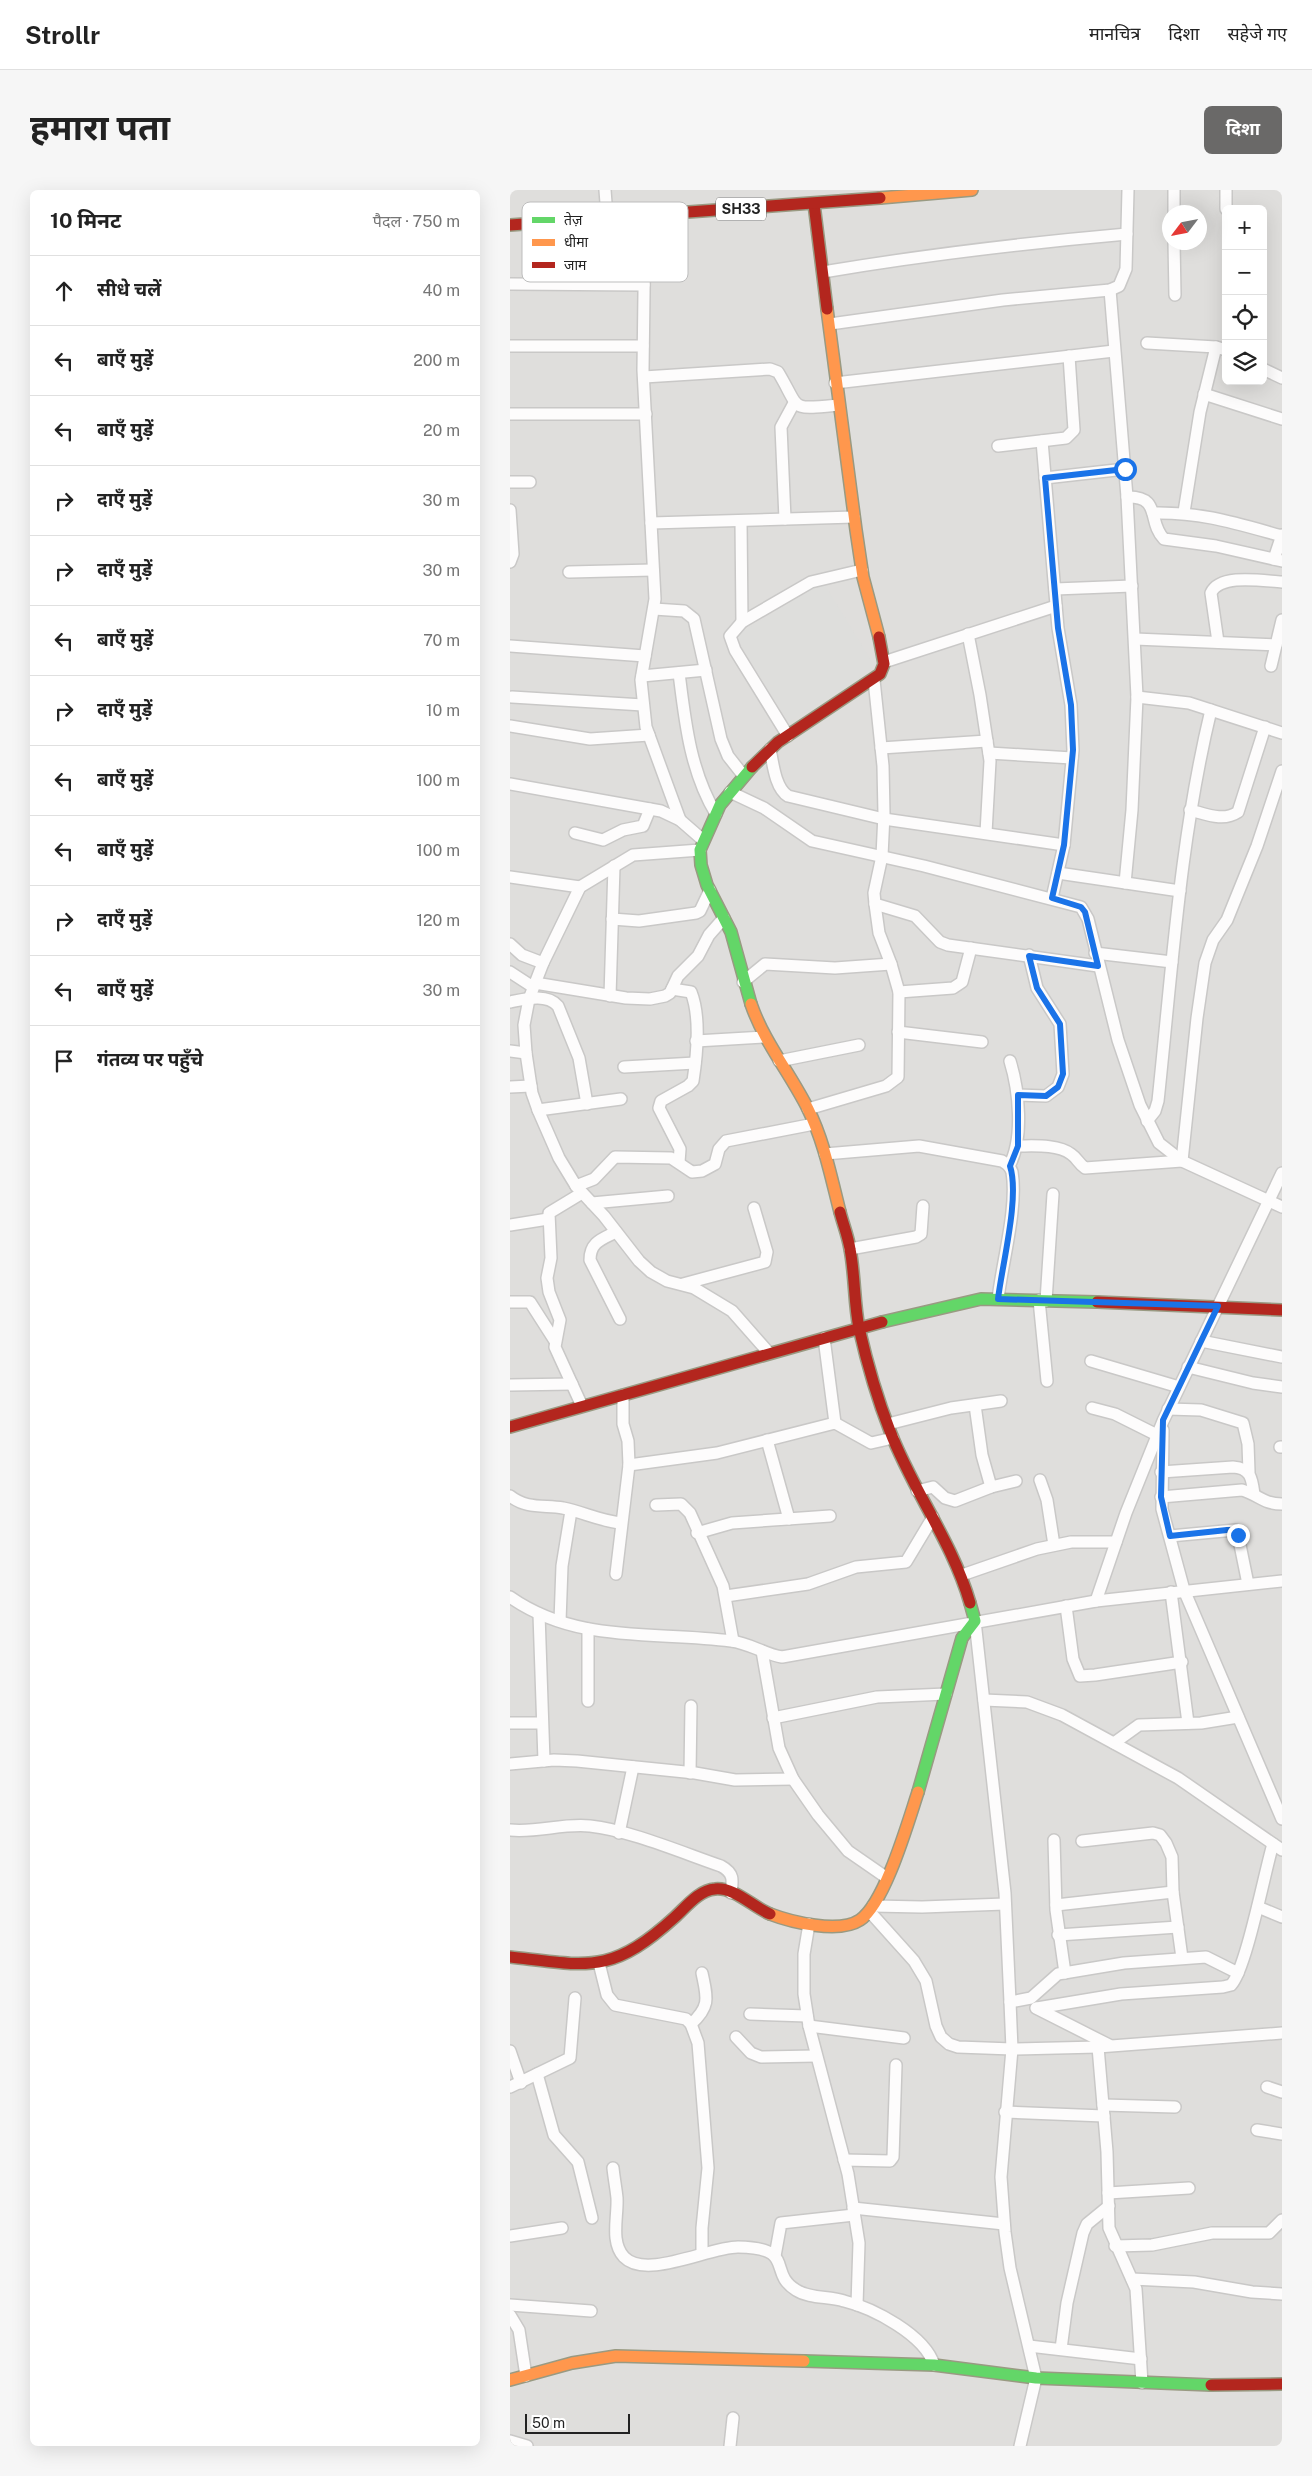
<!DOCTYPE html>
<html lang="hi">
<head>
<meta charset="utf-8">
<style>
	:root { --surface:#fff; --page:#f6f6f6; --text:#222; --muted:#767676; --line:#e0e0e0; --accent:#6a6968 }
	body { margin:0; font-family:"Public Sans","Noto Sans Devanagari",sans-serif; background:var(--page); color:var(--text) }
	.controls { position:absolute; right:15px; top:15px; display:grid; overflow:hidden; border-radius:8px; box-shadow:0 5px 20px #0002 }
	.controls button { width:45px; height:45px; display:grid; place-items:center; padding:0; border:0; border-bottom:1px solid var(--line); background:var(--surface); color:var(--text); font:25px sans-serif }
	.compass { position:absolute; left:652px; top:15px; width:45px; height:45px; border-radius:50%; background:var(--surface); box-shadow:0 5px 20px #0002; rotate:238deg }
	.scale { position:absolute; left:15px; bottom:12px; width:105px; box-sizing:border-box; padding-left:5px; border:2px solid #222; border-top:0; font-size:14px; line-height:18px; white-space:nowrap; color:#222; -webkit-text-stroke:4px #fff; paint-order:stroke }
	.stop { position:absolute; width:15px; height:15px; margin:-11px; border:4px solid #1a73e8; border-radius:50%; background:#fff }
	.stop.end { background:#1a73e8; border-color:#fff; box-shadow:0 1px 5px #0008 }
	.list { margin:0; padding:0; list-style:none }
	h2 { display:flex; justify-content:space-between; align-items:center; height:65px; margin:0; padding:0 20px; font-size:21px }
	h2 small { font-size:16px; font-weight:400; color:var(--muted) }
	.list li { display:grid; grid-template-columns:32px 1fr auto; gap:15px; align-items:center; box-sizing:border-box; height:70px; padding:0 20px; border-top:1px solid var(--line) }
	.list b { display:block; font-size:19px; white-space:nowrap }
	.list em { font-size:16px; font-style:normal; color:var(--muted) }
	.icon { flex:none; width:28px; height:28px; fill:none; stroke:currentColor; stroke-width:2; stroke-linecap:round; stroke-linejoin:round }
	.map { position:relative; flex:none; width:772px; height:2256px; overflow:hidden; border-radius:8px }
	header { display:flex; align-items:center; gap:30px; box-sizing:border-box; height:70px; padding:0 25px; background:var(--surface); border-bottom:1px solid var(--line) }
	header strong { font-size:24px }
	nav { display:flex; gap:28px; margin-inline-start:auto; font-size:18px }
	.intro { display:flex; align-items:center; justify-content:space-between; box-sizing:border-box; height:120px; padding:0 30px }
	h1 { margin:0; font-size:35px }
	.button { padding:12px 22px; border-radius:8px; background:var(--accent); color:#fff; font-size:18px; font-weight:700 }
	main { display:flex; gap:30px; padding:0 30px }
	aside { flex:1; background:var(--surface); border-radius:8px; box-shadow:0 5px 20px #0002 }
	.map>svg:first-child { display:block }
	.residential { fill:#dfdedc; fill-rule:evenodd }
	.religious { fill:#dededc }
	.lines { fill:none; stroke-linecap:round; stroke-linejoin:round }
	.street-casing { stroke:#c9c8c7; stroke-width:14 }
	.fast-casing { stroke:#999a82; stroke-width:14 }
	.slow-casing { stroke:#999a82; stroke-width:14 }
	.jam-casing { stroke:#999a82; stroke-width:14 }
	.street { stroke:#fdfcfc; stroke-width:11 }
	.fast { stroke:#63d668; stroke-width:11 }
	.slow { stroke:#ff974d; stroke-width:11 }
	.jam { stroke:#b3261e; stroke-width:11 }
	.route { stroke:#1a73e8; stroke-width:6 }
	.labels { text-anchor:middle; stroke-width:4; stroke-linejoin:round; paint-order:stroke }
	.shield { fill:#fff; stroke:#646464; stroke-width:1 }
	.shield-label { font-size:14px; font-weight:bold; fill:#222 }
	.key { fill:#fff; stroke:#bdbdbd; stroke-width:1 }
	.key-label { font-size:14px; fill:#222 }
</style>
</head>
<body>
<header>
<strong>Strollr</strong>
<nav><a>मानचित्र</a><a>दिशा</a><a>सहेजे गए</a></nav>
</header>
<div class="intro"><h1>हमारा पता</h1><a class="button">दिशा</a></div>
<main>
<aside>
<h2>10 मिनट<small>पैदल · 750 m</small></h2>
<ul class="list">
<li><svg class="icon" aria-label="ahead" viewBox="0 0 24 24"><path d="M12 20V5M6 11l6-6 6 6"/></svg><div><b>सीधे चलें</b></div><em>40 m</em></li>
<li><svg class="icon" aria-label="left" viewBox="0 0 24 24"><path d="M17 20v-9H6M10 6l-5 5 5 5"/></svg><div><b>बाएँ मुड़ें</b></div><em>200 m</em></li>
<li><svg class="icon" aria-label="left" viewBox="0 0 24 24"><path d="M17 20v-9H6M10 6l-5 5 5 5"/></svg><div><b>बाएँ मुड़ें</b></div><em>20 m</em></li>
<li><svg class="icon" aria-label="right" viewBox="0 0 24 24"><path d="M7 20v-9h11M14 6l5 5-5 5"/></svg><div><b>दाएँ मुड़ें</b></div><em>30 m</em></li>
<li><svg class="icon" aria-label="right" viewBox="0 0 24 24"><path d="M7 20v-9h11M14 6l5 5-5 5"/></svg><div><b>दाएँ मुड़ें</b></div><em>30 m</em></li>
<li><svg class="icon" aria-label="left" viewBox="0 0 24 24"><path d="M17 20v-9H6M10 6l-5 5 5 5"/></svg><div><b>बाएँ मुड़ें</b></div><em>70 m</em></li>
<li><svg class="icon" aria-label="right" viewBox="0 0 24 24"><path d="M7 20v-9h11M14 6l5 5-5 5"/></svg><div><b>दाएँ मुड़ें</b></div><em>10 m</em></li>
<li><svg class="icon" aria-label="left" viewBox="0 0 24 24"><path d="M17 20v-9H6M10 6l-5 5 5 5"/></svg><div><b>बाएँ मुड़ें</b></div><em>100 m</em></li>
<li><svg class="icon" aria-label="left" viewBox="0 0 24 24"><path d="M17 20v-9H6M10 6l-5 5 5 5"/></svg><div><b>बाएँ मुड़ें</b></div><em>100 m</em></li>
<li><svg class="icon" aria-label="right" viewBox="0 0 24 24"><path d="M7 20v-9h11M14 6l5 5-5 5"/></svg><div><b>दाएँ मुड़ें</b></div><em>120 m</em></li>
<li><svg class="icon" aria-label="left" viewBox="0 0 24 24"><path d="M17 20v-9H6M10 6l-5 5 5 5"/></svg><div><b>बाएँ मुड़ें</b></div><em>30 m</em></li>
<li><svg class="icon" aria-label="arrive" viewBox="0 0 24 24"><path d="M6 21V4h12l-3 4 3 4H6"/></svg><div><b>गंतव्य पर पहुँचे</b></div></li>
</ul>
</aside>
<div class="map">
<svg width="772" height="2256" viewBox="0 0 772 2256">
	<rect width="100%" height="100%" fill="#f0eeeb"/>
	<path class="residential" d="M 0,0 L 772,0 L 772,2256 L 0,2256 ZM 716,19 L 753,19 L 753,191 L 716,191 ZM 659,22 L 689,22 L 689,52 L 659,52 Z"/>
	<path class="religious" d="M 313,392 L 366,478 L 278,532 L 225,446 Z"/>
	<g class="lines">
		<defs>
			<g id="street">
				<path d="M 95,0 L 97,26"/>
				<path d="M 664,0 L 664,22"/>
				<path d="M 716,0 L 716,19"/>
				<path d="M 135,25 L 133,180 L 145,409 L 131,490 L 136,537 L 170,630"/>
				<path d="M 664,52 L 665,105"/>
				<path d="M 313,82 C 414,65 515,53 617,44"/>
				<path d="M 0,94 L 134,95"/>
				<path d="M 600,100 L 617,307 L 627,507 L 622,620 L 615,693"/>
				<path d="M 320,134 L 493,110 L 600,100 L 609,96 L 616,79 L 618,0"/>
				<path d="M 637,153 L 706,157 L 716,160"/>
				<path d="M 0,156 L 133,156"/>
				<path d="M 753,179 L 772,188"/>
				<path d="M 134,187 L 260,179 L 268,182 C 291,220 278,220 328,215"/>
				<path d="M 325,193 L 604,161"/>
				<path d="M 694,204 L 772,229"/>
				<path d="M 0,224 L 136,224"/>
				<path d="M 532,251 L 548,438 L 561,515 L 563,560 L 554,655 L 542,708"/>
				<path d="M 488,256 L 556,248 L 564,240 L 559,166"/>
				<path d="M 535,288 L 615,279"/>
				<path d="M 0,292 L 20,292"/>
				<path d="M 617,307 C 652,306 637,332 654,349 L 706,356 L 772,371"/>
				<path d="M 0,320 L 3,364 L 0,372"/>
				<path d="M 674,322 L 690,222 L 706,157"/>
				<path d="M 643,323 C 692,322 725,333 772,346"/>
				<path d="M 275,329 L 271,237 L 284,213"/>
				<path d="M 231,331 L 232,432"/>
				<path d="M 141,333 L 344,327"/>
				<path d="M 764,369 L 772,345"/>
				<path d="M 59,382 L 143,380"/>
				<path d="M 545,399 L 622,396"/>
				<path d="M 144,419 L 174,421 L 184,429 L 211,549 L 218,566 L 233,585"/>
				<path d="M 458,444 L 470,505 L 480,571 L 476,643"/>
				<path d="M 625,449 L 766,455"/>
				<path d="M 708,452 L 701,403 C 710,383 753,391 772,392"/>
				<path d="M 0,456 L 135,466"/>
				<path d="M 374,472 L 546,416"/>
				<path d="M 761,476 L 772,430"/>
				<path d="M 169,483 C 175,531 180,581 206,624"/>
				<path d="M 132,486 L 196,480"/>
				<path d="M 2,507 L 133,515"/>
				<path d="M 627,507 L 679,513 L 772,543"/>
				<path d="M 0,536 L 80,549 L 139,545"/>
				<path d="M 278,546 L 225,460 L 220,446 L 232,432 L 301,392 L 352,380"/>
				<path d="M 371,558 L 477,551"/>
				<path d="M 260,559 C 263,573 265,598 278,606 L 374,629 L 554,655"/>
				<path d="M 479,563 L 562,568"/>
				<path d="M 0,594 L 151,621 L 170,630 L 193,650"/>
				<path d="M 220,602 L 254,618 L 302,651 L 414,676 L 571,717 L 578,729 L 608,850 L 630,915 L 649,953 L 672,971 L 772,1017"/>
				<path d="M 680,620 C 696,624 713,632 728,622 L 755,537"/>
				<path d="M 65,643 L 93,650 L 113,640 L 133,636 L 140,619"/>
				<path d="M 190,660 L 123,665 L 70,697 L 33,773 L 19,809 L 14,835 L 16,863 L 22,903 L 28,920 L 49,968 L 66,996 L 94,1026 L 129,1071 L 141,1082 L 157,1091 L 184,1098 L 222,1121 L 259,1163"/>
				<path d="M 548,683 L 670,701"/>
				<path d="M 0,687 L 70,697"/>
				<path d="M 365,714 L 405,726 L 430,752 L 438,755 L 588,776"/>
				<path d="M 102,729 L 129,731 L 186,723 L 190,721 L 200,700"/>
				<path d="M 0,754 L 12,765 L 33,773"/>
				<path d="M 585,763 L 662,772"/>
				<path d="M 0,782 L 23,797"/>
				<path d="M 233,792 L 255,774 L 325,778 L 381,774"/>
				<path d="M 25,793 L 116,808 L 140,809 L 155,806 L 160,803 L 168,786 L 188,766 L 199,745 L 214,728"/>
				<path d="M 162,799 L 181,802 C 191,827 187,865 183,891 L 178,896 L 151,911 L 149,918 L 170,959 L 169,972"/>
				<path d="M 389,802 L 443,798 L 452,792 L 461,758"/>
				<path d="M 100,806 L 104,676"/>
				<path d="M 0,812 C 15,809 37,803 48,816 L 69,868 L 77,914"/>
				<path d="M 388,842 L 472,852"/>
				<path d="M 186,851 L 255,847"/>
				<path d="M 0,861 L 16,863"/>
				<path d="M 269,871 L 349,855"/>
				<path d="M 114,877 L 185,873"/>
				<path d="M 0,897 L 21,896"/>
				<path d="M 508,905 L 536,906 L 548,897 L 553,884 L 550,834 L 527,798 L 519,765"/>
				<path d="M 298,919 L 376,896 L 388,887 L 389,802 L 381,774 L 369,743 L 365,714 L 364,703 L 372,666 L 374,624 L 373,576 L 364,490"/>
				<path d="M 28,920 L 111,909"/>
				<path d="M 637,931 L 645,921 L 648,911 C 662,780 670,648 701,520"/>
				<path d="M 508,956 C 523,956 548,954 561,964 C 567,968 569,974 575,978 L 672,971 L 687,828 L 695,773 L 703,750 L 717,730 L 747,656 L 772,581"/>
				<path d="M 315,964 L 409,956 L 492,971 C 497,974 500,976 502,982 C 508,1017 492,1073 488,1109"/>
				<path d="M 499,976 C 514,949 509,900 500,871"/>
				<path d="M 66,996 L 84,989 L 105,967 L 161,968 L 182,982 L 192,981 L 205,974 L 209,959 L 216,951 L 304,934"/>
				<path d="M 72,1003 L 39,1023 L 41,1068 L 37,1088 L 39,1102 L 50,1130 L 45,1157 L 72,1216"/>
				<path d="M 82,1013 L 158,1006"/>
				<path d="M 0,1035 L 38,1029"/>
				<path d="M 106,1042 C 92,1049 80,1052 80,1070 L 110,1129"/>
				<path d="M 340,1059 L 406,1047 L 411,1044 L 413,1016"/>
				<path d="M 173,1094 L 255,1072 L 257,1062 L 244,1018"/>
				<path d="M 529,1110 L 537,1191"/>
				<path d="M 536,1111 L 543,1004"/>
				<path d="M 0,1112 L 20,1112 L 45,1151"/>
				<path d="M 314,1148 L 325,1233"/>
				<path d="M 691,1151 L 772,1167"/>
				<path d="M 581,1171 L 669,1197"/>
				<path d="M 678,1177 L 743,1193 L 772,1197"/>
				<path d="M 0,1195 L 62,1194"/>
				<path d="M 465,1215 L 472,1265 L 481,1297"/>
				<path d="M 582,1218 L 605,1224 L 647,1245"/>
				<path d="M 658,1219 L 691,1220 L 733,1233 L 738,1254 L 739,1282"/>
				<path d="M 378,1234 L 441,1218 L 491,1211"/>
				<path d="M 653,1240 L 652,1319 L 674,1400 L 772,1629"/>
				<path d="M 257,1250 L 279,1329"/>
				<path d="M 770,1257 L 772,1257"/>
				<path d="M 119,1275 L 207,1263 L 325,1233 L 361,1253 L 383,1248"/>
				<path d="M 651,1282 L 723,1277 C 741,1278 742,1289 744,1304"/>
				<path d="M 530,1290 L 537,1310 L 544,1355"/>
				<path d="M 407,1301 L 423,1297 L 435,1308 L 445,1311 L 481,1297 L 506,1291"/>
				<path d="M 0,1306 C 16,1319 34,1315 53,1318 C 73,1322 90,1331 111,1333"/>
				<path d="M 651,1307 L 732,1300 C 749,1305 753,1314 772,1314"/>
				<path d="M 146,1315 L 171,1314 L 180,1323 L 213,1396 L 223,1451"/>
				<path d="M 187,1343 L 222,1333 L 320,1326"/>
				<path d="M 660,1346 L 725,1340 L 728,1345 L 738,1394"/>
				<path d="M 106,1384 L 119,1275 L 118,1251 L 113,1234 L 113,1205"/>
				<path d="M 452,1385 L 527,1359 L 561,1352 L 606,1352"/>
				<path d="M 661,1402 L 678,1533"/>
				<path d="M 216,1406 L 298,1394 L 346,1377 L 396,1372 L 423,1327"/>
				<path d="M 0,1407 C 67,1454 144,1441 221,1451 C 239,1453 254,1464 272,1467 L 586,1411 L 772,1391"/>
				<path d="M 586,1411 L 616,1323 L 653,1231 L 772,983"/>
				<path d="M 556,1416 L 563,1469 L 570,1486 L 585,1485 L 672,1472"/>
				<path d="M 29,1424 L 34,1571"/>
				<path d="M 50,1431 L 52,1376 L 61,1321"/>
				<path d="M 465,1431 L 495,1703 L 500,1812 L 502,1859 L 491,1987 L 495,2042 L 500,2078 L 526,2188 L 510,2256"/>
				<path d="M 252,1461 L 269,1558 L 283,1589 L 308,1625 L 338,1661 L 377,1688"/>
				<path d="M 474,1510 L 517,1512 L 552,1525 L 668,1588 L 772,1660"/>
				<path d="M 78,1511 L 78,1439"/>
				<path d="M 263,1528 L 367,1507 L 436,1504"/>
				<path d="M 0,1533 L 32,1533"/>
				<path d="M 604,1553 L 629,1535 L 691,1533 L 728,1527"/>
				<path d="M 0,1574 L 44,1570 L 67,1571 L 185,1583 L 225,1590 L 283,1589"/>
				<path d="M 180,1583 L 181,1516"/>
				<path d="M 0,1640 C 27,1643 53,1633 80,1636 C 119,1640 173,1663 211,1676 C 224,1683 223,1690 221,1703"/>
				<path d="M 109,1643 L 123,1577"/>
				<path d="M 544,1650 L 546,1720 L 555,1783"/>
				<path d="M 572,1651 L 643,1643 L 650,1645 L 656,1653 L 662,1667 L 663,1702 L 672,1768"/>
				<path d="M 546,1715 L 663,1702"/>
				<path d="M 363,1716 L 412,1717 L 495,1714"/>
				<path d="M 748,1717 L 772,1727"/>
				<path d="M 360,1722 L 404,1771 L 416,1791 L 426,1836 L 431,1847 L 439,1854 L 448,1857 L 502,1859 L 588,1857 L 772,1843"/>
				<path d="M 299,1734 L 294,1764 L 294,1804 L 299,1836 L 338,1984 L 349,2053 L 347,2115"/>
				<path d="M 548,1745 L 668,1737"/>
				<path d="M 89,1773 L 97,1805 L 105,1815 L 176,1829 L 181,1834 L 188,1853 L 198,1978 L 192,2038 L 192,2063"/>
				<path d="M 500,1812 L 521,1808 L 548,1784 L 614,1773 L 696,1767 L 728,1783"/>
				<path d="M 526,1818 L 599,1855"/>
				<path d="M 527,1818 L 611,1804 L 713,1797 L 721,1795 C 736,1780 755,1680 763,1654"/>
				<path d="M 240,1824 L 297,1826"/>
				<path d="M 181,1834 C 201,1816 197,1807 192,1783"/>
				<path d="M 299,1836 L 394,1848"/>
				<path d="M 226,1847 L 241,1863 L 251,1867 L 306,1866"/>
				<path d="M 588,1857 L 597,1962 L 599,2038 L 626,2099 L 632,2193"/>
				<path d="M 0,1861 L 11,1893"/>
				<path d="M 27,1884 L 44,1945 L 68,1972 L 82,2028"/>
				<path d="M 0,1897 L 60,1868 L 65,1808"/>
				<path d="M 757,1897 L 772,1902"/>
				<path d="M 593,1915 L 665,1917"/>
				<path d="M 495,1922 L 594,1926"/>
				<path d="M 747,1940 L 772,1944"/>
				<path d="M 334,1970 L 380,1971 L 383,1967 L 386,1875"/>
				<path d="M 103,1978 C 104,1988 106,1998 107,2008 C 108,2027 100,2052 114,2067 C 136,2090 199,2057 228,2057 C 287,2058 257,2082 286,2100 C 300,2109 319,2106 334,2111 C 363,2118 415,2145 424,2175"/>
				<path d="M 598,2003 L 679,1998"/>
				<path d="M 343,2018 L 494,2034"/>
				<path d="M 0,2046 L 52,2038"/>
				<path d="M 605,2056 L 642,2055 L 702,2043 L 759,2043 L 772,2030"/>
				<path d="M 265,2066 L 271,2033 L 344,2025"/>
				<path d="M 622,2089 L 684,2092 L 742,2102 L 772,2104"/>
				<path d="M 0,2115 L 81,2121"/>
				<path d="M 0,2125 L 9,2140 L 16,2186"/>
				<path d="M 519,2156 L 631,2169"/>
				<path d="M 551,2159 L 557,2113 L 573,2043 L 577,2034 L 599,2016"/>
				<path d="M 0,2251 L 17,2256"/>
				<path d="M 220,2256 L 223,2228"/>
			</g>
			<g id="fast">
				<path d="M 241,814 L 221,742 L 197,695 L 191,675 L 190,660 L 210,615 L 242,577"/>
				<path d="M 372,1132 L 471,1109 L 587,1112"/>
				<path d="M 408,1602 L 452,1448 L 465,1431 L 460,1413"/>
				<path d="M 294,2171 L 424,2175 L 526,2188 L 701,2195"/>
			</g>
			<g id="slow">
				<path d="M 370,8 L 462,0"/>
				<path d="M 317,119 L 346,340 L 353,387 L 369,447"/>
				<path d="M 241,814 C 254,852 280,883 298,919 C 314,951 321,987 330,1022"/>
				<path d="M 260,1724 C 281,1732 329,1744 350,1730 C 375,1713 398,1632 408,1602"/>
				<path d="M 0,2190 L 62,2173 L 106,2166 L 294,2171"/>
			</g>
			<g id="jam">
				<path d="M 304,14 L 317,119"/>
				<path d="M 0,35 L 370,8"/>
				<path d="M 242,577 L 268,552 L 370,484 L 374,474 L 369,447"/>
				<path d="M 330,1022 C 333,1034 338,1046 340,1059 C 345,1085 344,1113 349,1138 C 357,1173 367,1208 380,1241 C 403,1301 442,1351 460,1413"/>
				<path d="M 587,1112 L 772,1120"/>
				<path d="M 0,1237 L 372,1132"/>
				<path d="M 0,1767 C 79,1776 101,1785 165,1727 C 176,1717 189,1700 205,1699 C 224,1697 243,1717 260,1724"/>
				<path d="M 701,2195 L 772,2194"/>
			</g>
		</defs>
		<use href="#street" class="street-casing"/>
		<use href="#fast" class="fast-casing"/>
		<use href="#slow" class="slow-casing"/>
		<use href="#jam" class="jam-casing"/>
		<use href="#street" class="street"/>
		<use href="#fast" class="fast"/>
		<use href="#slow" class="slow"/>
		<use href="#jam" class="jam"/>
	</g>
	<g class="lines">
		<path class="route" d="M 615,279 L 535,288 L 548,438 L 561,515 L 563,560 L 554,655 L 542,708 L 571,717 L 575,722 L 588,776 L 519,766 L 527,798 L 550,834 L 553,884 L 548,897 L 536,906 L 508,905 L 508,956 L 500,976 C 510,1007 492,1075 488,1109 L 708,1116 L 653,1230 L 651,1307 L 660,1346 L 717,1340 L 725,1340 L 728,1345"/>
	</g>
	<g class="labels">
		<rect class="shield" x="206" y="7.5" width="50" height="23" rx="4"/>
		<g class="shield-label">
			<text x="231" y="24">SH33</text>
		</g>
	</g>
	<rect x="12" y="12" width="166" height="80" rx="8" class="key"/>
	<rect x="22" y="27" width="23" height="6" fill="#63d668"/>
	<rect x="22" y="49" width="23" height="7" fill="#ff974d"/>
	<rect x="22" y="72" width="23" height="6" fill="#b3261e"/>
	<g class="key-label">
		<text x="54" y="35">तेज़</text>
		<text x="54" y="57">धीमा</text>
		<text x="54" y="80">जाम</text>
	</g>
</svg>
<div class="controls">
<button>+</button>
<button>−</button>
<button><svg class="icon" aria-label="locate" viewBox="0 0 24 24"><circle cx="12" cy="12" r="6"/><path d="M12 2v4M12 18v4M2 12h4M18 12h4"/></svg></button>
<button><svg class="icon" aria-label="layers" viewBox="0 0 24 24"><path d="M12 4l9 5-9 5-9-5zM3 14l9 5 9-5"/></svg></button>
</div>
<svg class="compass" viewBox="-18 -18 36 36"><path d="M0-13l5 13h-10z" fill="#e53935"/><path d="M0 13l5-13h-10z" fill="#767676"/></svg>
<div class="scale">50 m</div>
<div class="stop" style="left:615px;top:279px"></div>
<div class="stop end" style="left:728px;top:1345px"></div>
</div>
</main>
</body>
</html>
